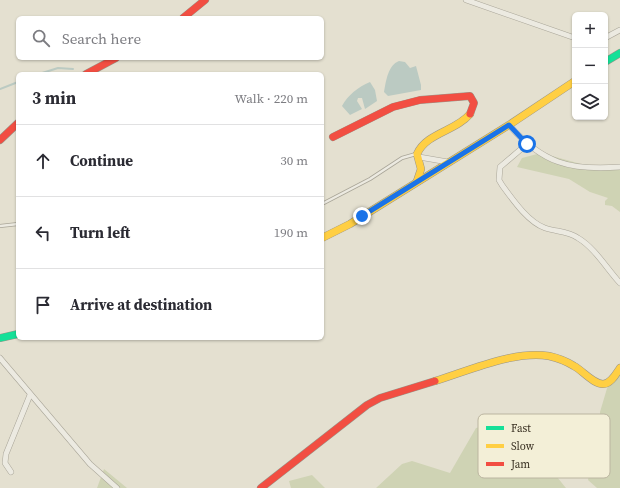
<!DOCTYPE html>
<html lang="en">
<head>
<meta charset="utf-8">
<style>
	:root { --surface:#fff; --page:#f7f7f7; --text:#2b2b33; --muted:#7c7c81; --line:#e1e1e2 }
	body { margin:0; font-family:"Source Serif 4",serif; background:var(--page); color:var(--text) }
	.controls { position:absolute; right:12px; top:12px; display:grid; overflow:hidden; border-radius:6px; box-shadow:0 1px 3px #0004 }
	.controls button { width:36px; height:36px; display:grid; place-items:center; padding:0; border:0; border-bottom:1px solid var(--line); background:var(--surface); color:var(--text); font:20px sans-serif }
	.stop { position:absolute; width:12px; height:12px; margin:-9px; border:3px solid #1a73e8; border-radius:50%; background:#fff }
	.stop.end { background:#1a73e8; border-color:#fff; box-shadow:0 1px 4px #0008 }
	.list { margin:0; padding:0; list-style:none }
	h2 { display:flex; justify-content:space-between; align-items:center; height:52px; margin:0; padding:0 16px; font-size:17px }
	h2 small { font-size:13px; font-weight:400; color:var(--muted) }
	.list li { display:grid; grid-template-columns:26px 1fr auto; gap:12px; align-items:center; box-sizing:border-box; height:72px; padding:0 16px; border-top:1px solid var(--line) }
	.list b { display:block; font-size:15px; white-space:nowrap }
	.list em { font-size:13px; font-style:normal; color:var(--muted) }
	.icon { flex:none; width:22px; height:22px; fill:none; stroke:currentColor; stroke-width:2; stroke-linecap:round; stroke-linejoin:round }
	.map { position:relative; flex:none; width:620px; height:488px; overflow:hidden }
	.search { position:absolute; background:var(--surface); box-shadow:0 1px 3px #0004; left:16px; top:16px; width:308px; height:44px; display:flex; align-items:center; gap:10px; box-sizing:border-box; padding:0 14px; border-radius:6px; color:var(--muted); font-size:15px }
	.panel { position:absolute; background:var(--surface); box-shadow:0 1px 3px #0004; left:16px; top:72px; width:308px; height:268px; border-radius:6px }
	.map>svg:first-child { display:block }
	.green { fill:#cfd3b4 }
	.water { fill:#bbcac2 }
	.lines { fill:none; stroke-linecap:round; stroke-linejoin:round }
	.stream { stroke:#bbcac2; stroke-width:2 }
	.lane-casing { stroke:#a9a598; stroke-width:4 }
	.street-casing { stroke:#a9a598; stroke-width:6 }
	.fast-casing { stroke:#999488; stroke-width:8 }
	.slow-casing { stroke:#999488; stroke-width:8 }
	.jam-casing { stroke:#999488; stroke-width:8 }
	.lane { stroke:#eceae1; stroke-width:2.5 }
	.street { stroke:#eceae1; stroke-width:5 }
	.fast { stroke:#16e098; stroke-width:7 }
	.slow { stroke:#ffcf43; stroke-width:7 }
	.jam { stroke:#f24e42; stroke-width:7 }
	.route { stroke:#1a73e8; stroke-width:5 }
	.key { fill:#f3efd7; stroke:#bbb5a0; stroke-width:1 }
	.key-label { font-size:11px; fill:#382f21 }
</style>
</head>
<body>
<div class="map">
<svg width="620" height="488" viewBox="0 0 620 488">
	<rect width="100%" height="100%" fill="#e4e0d0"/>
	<g class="green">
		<path d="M 541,153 L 592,167 L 620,169 L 620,212 L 612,206 L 605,205 L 605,201 L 608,198 L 590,192 L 569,179 L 517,167 L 522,158 Z"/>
		<path d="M 620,369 L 620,488 L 597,488 L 588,480 L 600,415 L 600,412 L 608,385 Z"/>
		<path d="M 507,420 L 507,431 C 524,436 554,473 566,488 L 376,488 L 402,464 L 412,461 L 450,473 L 476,428 Z"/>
		<path d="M 104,469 L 127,488 L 97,488 Z"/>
		<path d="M 312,475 L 325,488 L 291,488 L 289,481 Z"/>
	</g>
	<g class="water">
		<path d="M 399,61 L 405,62 L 410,68 L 416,66 L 421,85 L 421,90 L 388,96 L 384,92 C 386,81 388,65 399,61 Z"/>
		<path d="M 370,82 L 375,90 L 377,101 L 365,109 L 362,98 L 358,98 L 357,101 L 362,109 L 350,115 L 342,106 C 348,95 358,87 370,82 Z"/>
	</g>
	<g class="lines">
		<g class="stream">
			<path d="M 39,74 L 58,68 L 73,69"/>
			<path d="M 0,89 L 18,82"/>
		</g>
		<defs>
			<g id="lane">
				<path d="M 322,204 L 370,179 L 402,158 L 416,154"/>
				<path d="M 0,226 L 18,224"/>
			</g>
			<g id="street">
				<path d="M 466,0 L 575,38"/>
				<path d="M 605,38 L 620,30"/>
				<path d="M 509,125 C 542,163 570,171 620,167"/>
				<path d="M 527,144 L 500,167 L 499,180 L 502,185 C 513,200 528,222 545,228 C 557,232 568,231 578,238 C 595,248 607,269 620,283"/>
				<path d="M 419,157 L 448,162"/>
				<path d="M 0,358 L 90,464 L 117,488"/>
				<path d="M 11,472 L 5,463 L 6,454 L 30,395"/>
			</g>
			<g id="fast">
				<path d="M 605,62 L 620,53"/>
				<path d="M 0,338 L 18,334"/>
			</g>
			<g id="slow">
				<path d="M 417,181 L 421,169 L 417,154 C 426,133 456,131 470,114"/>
				<path d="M 322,238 L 350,224 L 509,125 L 575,81"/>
				<path d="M 435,381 C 468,371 514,350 549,356 C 558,358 566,361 574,366 C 582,370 593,384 603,384 C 611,384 616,374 620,368"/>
			</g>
			<g id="jam">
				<path d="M 183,18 L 205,0"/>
				<path d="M 86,74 L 116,58"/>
				<path d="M 333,137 L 393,107 L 420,100 L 470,96 L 474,103 L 470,114"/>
				<path d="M 0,140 L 18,123"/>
				<path d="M 261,488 L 367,405 L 380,398 L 435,381"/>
			</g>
		</defs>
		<use href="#lane" class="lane-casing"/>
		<use href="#street" class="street-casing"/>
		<use href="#fast" class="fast-casing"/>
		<use href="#slow" class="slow-casing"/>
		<use href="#jam" class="jam-casing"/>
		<use href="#lane" class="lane"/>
		<use href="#street" class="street"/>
		<use href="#fast" class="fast"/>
		<use href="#slow" class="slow"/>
		<use href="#jam" class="jam"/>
	</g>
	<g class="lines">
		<path class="route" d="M 362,216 L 509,125 L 527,144"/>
	</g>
	<rect x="478" y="414" width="132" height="64" rx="6" class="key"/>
	<rect x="486" y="426" width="18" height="4" fill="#16e098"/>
	<rect x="486" y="444" width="18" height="4" fill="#ffcf43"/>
	<rect x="486" y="462" width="18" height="4" fill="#f24e42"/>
	<g class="key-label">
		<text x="511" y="432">Fast</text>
		<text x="511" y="450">Slow</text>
		<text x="511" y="468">Jam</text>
	</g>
</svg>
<div class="controls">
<button>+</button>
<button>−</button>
<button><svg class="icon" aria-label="layers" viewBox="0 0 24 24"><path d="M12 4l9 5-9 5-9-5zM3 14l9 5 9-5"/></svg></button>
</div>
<div class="stop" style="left:527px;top:144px"></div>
<div class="stop end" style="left:362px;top:216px"></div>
<div class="search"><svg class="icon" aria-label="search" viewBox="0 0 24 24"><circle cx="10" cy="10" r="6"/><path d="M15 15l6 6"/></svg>Search here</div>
<section class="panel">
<h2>3 min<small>Walk · 220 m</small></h2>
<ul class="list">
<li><svg class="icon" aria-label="ahead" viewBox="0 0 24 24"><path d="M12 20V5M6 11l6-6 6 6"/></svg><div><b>Continue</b></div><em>30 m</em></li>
<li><svg class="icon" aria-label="left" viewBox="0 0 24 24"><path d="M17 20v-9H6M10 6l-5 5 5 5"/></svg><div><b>Turn left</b></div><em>190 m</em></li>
<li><svg class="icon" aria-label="arrive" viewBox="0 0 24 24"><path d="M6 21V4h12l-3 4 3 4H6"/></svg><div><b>Arrive at destination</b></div></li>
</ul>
</section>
</div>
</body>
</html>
